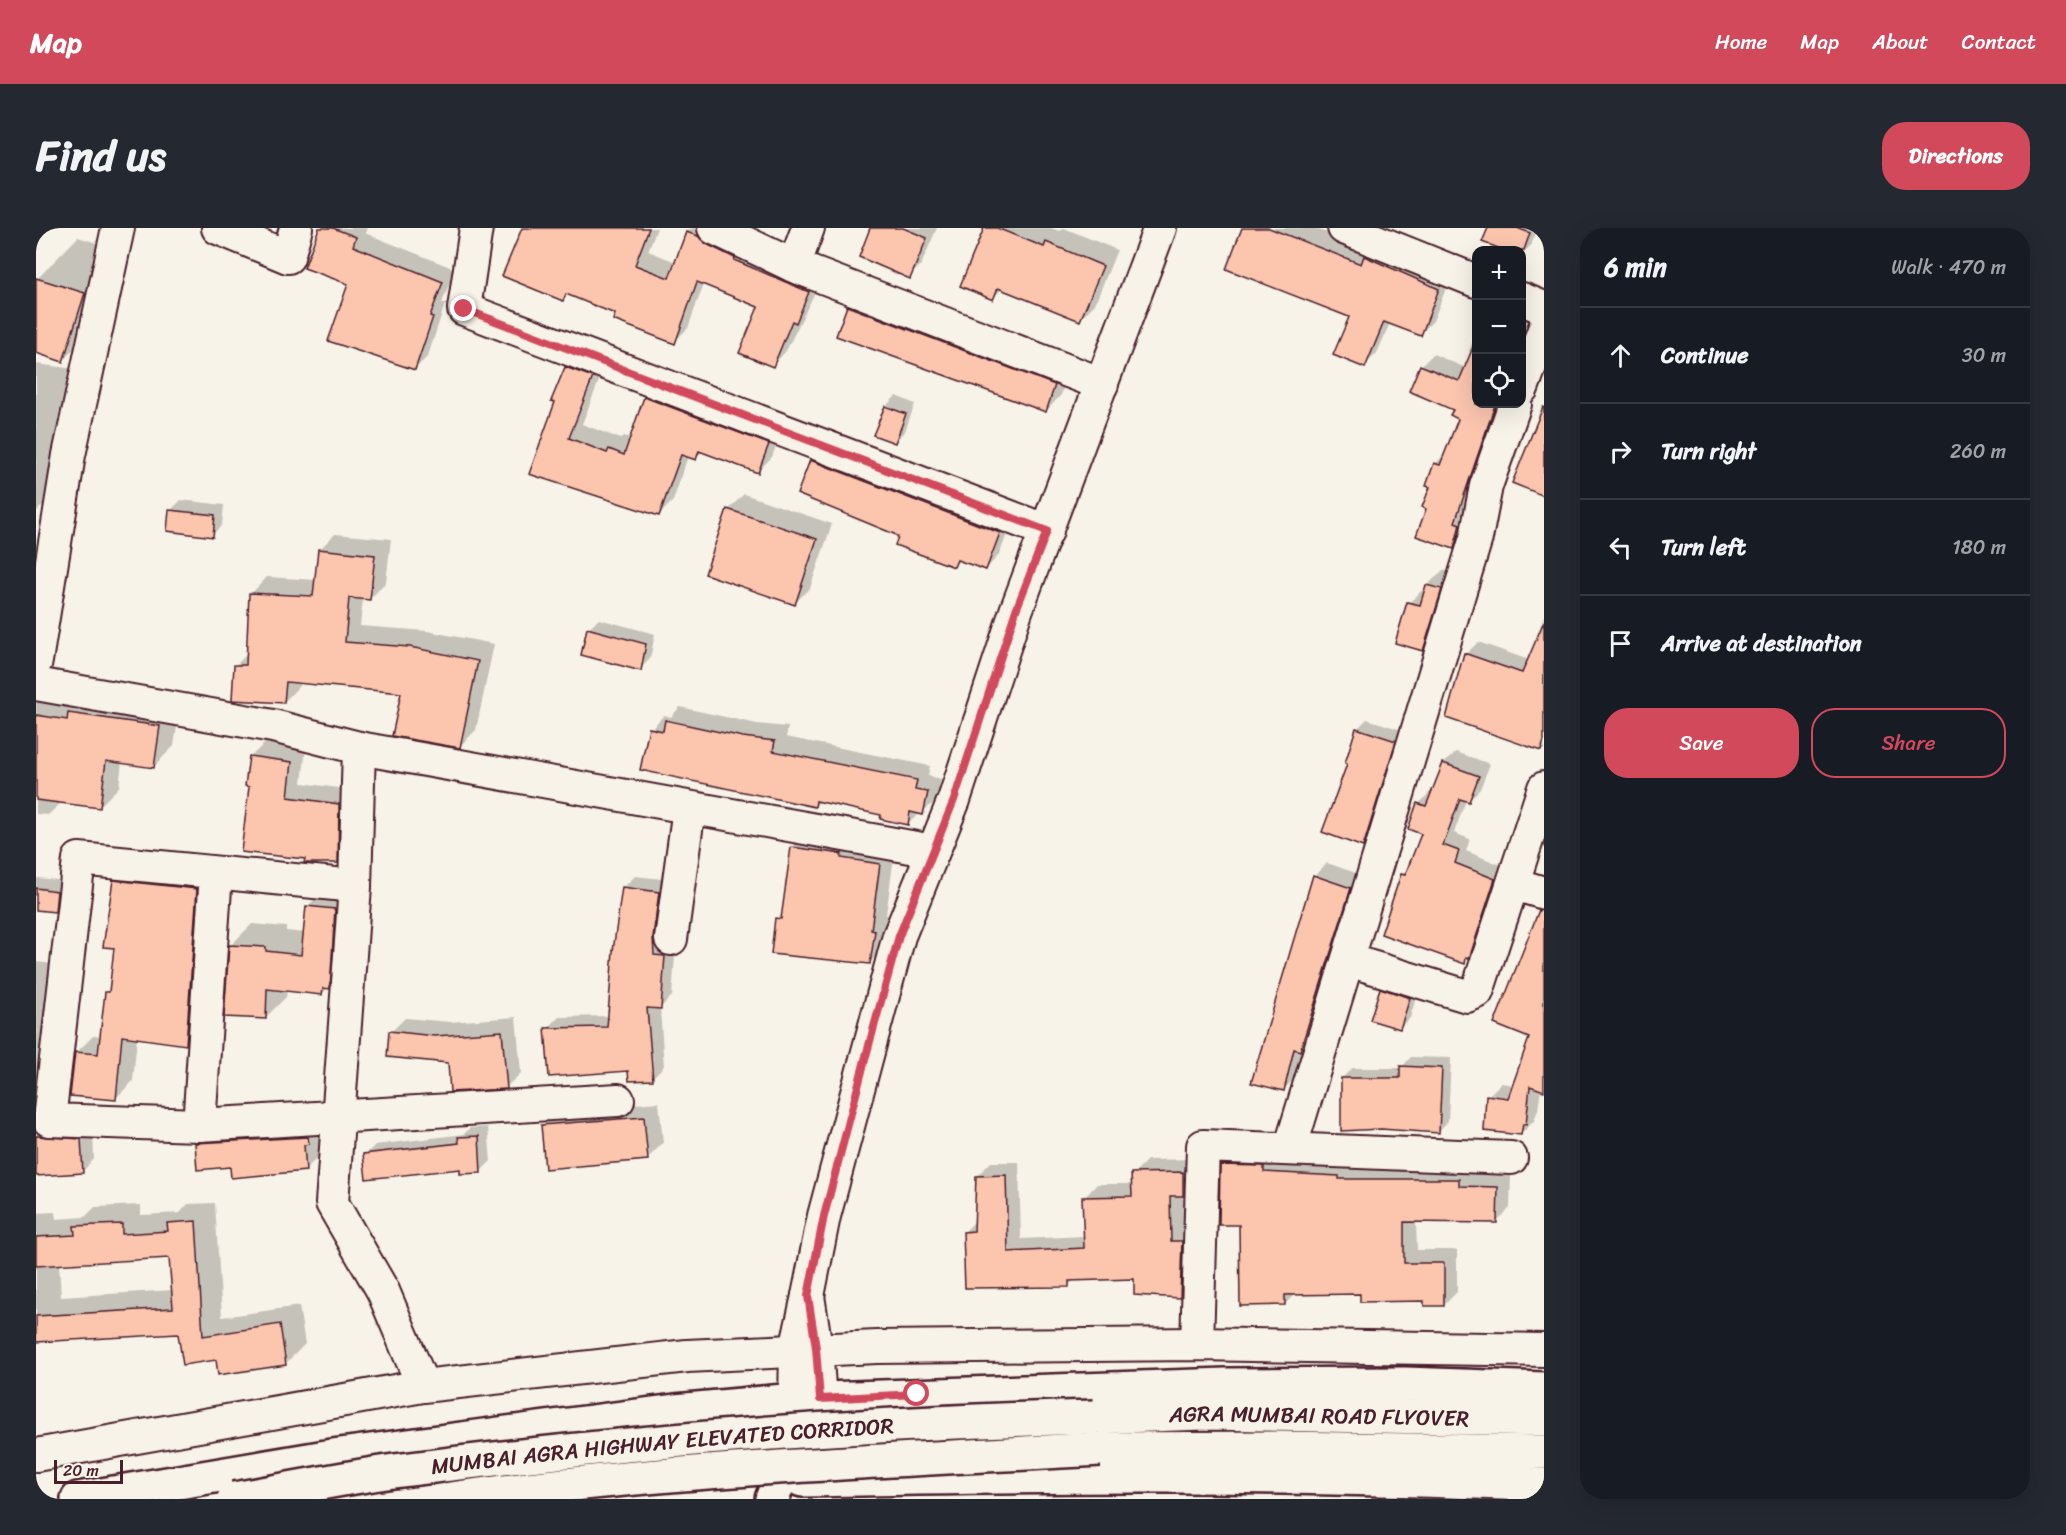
<!DOCTYPE html>
<html lang="en">
<head>
<meta charset="utf-8">
<style>
	:root { --surface:#171b24; --page:#242831; --text:#f1f3f6; --muted:#9ea1a6; --line:#363941; --accent:#d1495b }
	body { margin:0; font-family:Sriracha,sans-serif; background:var(--page); color:var(--text) }
	.controls { position:absolute; right:18px; top:18px; display:grid; overflow:hidden; border-radius:12px; box-shadow:0 6px 24px #0002 }
	.controls button { width:54px; height:54px; display:grid; place-items:center; padding:0; border:0; border-bottom:2px solid var(--line); background:var(--surface); color:var(--text); font:30px sans-serif }
	.scale { position:absolute; left:18px; bottom:15px; width:69px; box-sizing:border-box; padding-left:6px; border:3px solid #4a1f2b; border-top:0; font-size:16px; line-height:21px; white-space:nowrap; color:#4a1f2b; -webkit-text-stroke:4px #f7f3e8; paint-order:stroke }
	.stop { position:absolute; width:18px; height:18px; margin:-14px; border:4px solid #d1495b; border-radius:50%; background:#fff }
	.stop.end { background:#d1495b; border-color:#fff; box-shadow:0 2px 6px #0008 }
	.list { margin:0; padding:0; list-style:none }
	h2 { display:flex; justify-content:space-between; align-items:center; height:78px; margin:0; padding:0 24px; font-size:26px }
	h2 small { font-size:20px; font-weight:400; color:var(--muted) }
	.list li { display:grid; grid-template-columns:39px 1fr auto; gap:18px; align-items:center; box-sizing:border-box; height:96px; padding:0 24px; border-top:2px solid var(--line) }
	.list b { display:block; font-size:22px; white-space:nowrap }
	.list em { font-size:20px; font-style:normal; color:var(--muted) }
	.actions { display:flex; gap:12px; padding:18px 24px }
	.actions a { flex:1; padding:14px 0; border:2px solid var(--accent); border-radius:24px; text-align:center; font-size:21px; color:var(--accent) }
	.actions .main { background:var(--accent); color:#fff }
	.icon { flex:none; width:33px; height:33px; fill:none; stroke:currentColor; stroke-width:2; stroke-linecap:round; stroke-linejoin:round }
	.map { position:relative; flex:none; width:1508px; height:1271px; overflow:hidden; border-radius:24px }
	header { display:flex; align-items:center; gap:36px; box-sizing:border-box; height:84px; padding:0 30px; background:var(--accent); color:#fff }
	header strong { font-size:28px }
	nav { display:flex; gap:33px; margin-inline-start:auto; font-size:21px }
	.intro { display:flex; align-items:center; justify-content:space-between; box-sizing:border-box; height:144px; padding:0 36px }
	h1 { margin:0; font-size:42px }
	.button { padding:15px 27px; border-radius:24px; background:var(--accent); color:#fff; font-size:21px; font-weight:700 }
	main { display:flex; gap:36px; padding:0 36px }
	aside { flex:1; background:var(--surface); border-radius:24px; box-shadow:0 6px 24px #0002 }
	.map>svg:first-child { display:block }
	.shadow { fill:#0003; fill-rule:evenodd }
	.building { fill:#fbc5ae; stroke:#4a1f2b; stroke-width:1.5 }
	.lines { fill:none; stroke-linecap:round; stroke-linejoin:round }
	.minor-casing { stroke:#4a1f2b; stroke-width:36 }
	.major-casing { stroke:#4a1f2b; stroke-width:38 }
	.highway-casing { stroke:#4a1f2b; stroke-width:38 }
	.minor { stroke:#f7f3e8; stroke-width:32 }
	.major { stroke:#f7f3e8; stroke-width:33 }
	.highway { stroke:#f7f3e8; stroke-width:33 }
	.highway-bridge-casing { stroke:#4a1f2b; stroke-width:38; stroke-linecap:butt }
	.highway-bridge { stroke:#f7f3e8; stroke-width:33 }
	.route { stroke:#d1495b; stroke-width:8 }
	.labels { text-anchor:middle; stroke-width:6; stroke-linejoin:round; paint-order:stroke }
	.street-label { font-size:22px; fill:#4a1f2b; stroke:#f7f3e8 }
</style>
</head>
<body>
<header>
<strong>Map</strong>
<nav><a>Home</a><a>Map</a><a>About</a><a>Contact</a></nav>
</header>
<div class="intro"><h1>Find us</h1><a class="button">Directions</a></div>
<main>
<div class="map">
<svg width="1508" height="1271" viewBox="0 0 1508 1271">
	<rect width="100%" height="100%" fill="#f7f3e8"/>
	<filter id="ink" filterUnits="userSpaceOnUse"><feTurbulence type="fractalNoise" baseFrequency=".0167" numOctaves="2"/><feDisplacementMap in="SourceGraphic" scale="12" xChannelSelector="R" yChannelSelector="G"/><feConvolveMatrix kernelMatrix="1 2 1 2 8 2 1 2 1" color-interpolation-filters="sRGB"/></filter>
	<g filter="url(#ink)">
		<g class="shadow">
			<path d="M 284,0 L 331,0 L 329,5 L 419,41 L 406,75 L 409,76 L 392,128 L 379,141 L 314,55 Z"/>
			<path d="M 488,0 L 621,0 L 612,23 L 640,34 L 651,4 L 656,0 L 681,0 L 786,50 L 750,123 L 737,137 L 724,78 L 668,55 L 652,100 L 638,114 L 581,85 L 532,65 L 526,71 Z"/>
			<path d="M 835,0 L 901,0 L 885,37 L 873,49 Z"/>
			<path d="M 949,0 L 1015,0 L 1023,3 L 1028,0 L 1081,22 L 1059,76 L 1043,92 L 967,60 L 957,70 Z"/>
			<path d="M 1208,0 L 1278,0 L 1336,23 L 1415,48 L 1397,93 L 1384,106 L 1354,95 L 1341,125 L 1328,138 L 1315,88 Z"/>
			<path d="M 1453,0 L 1502,0 L 1495,17 L 1486,27 L 1486,22 L 1472,22 L 1448,13 Z"/>
			<path d="M 42,9 L 89,24 L 68,91 L 27,132 L 0,124 L 0,52 Z"/>
			<path d="M 828,63 L 1034,142 L 1025,167 L 1010,183 L 802,107 L 812,78 Z"/>
			<path d="M 1486,75 L 1503,82 L 1486,131 Z"/>
			<path d="M 1440,106 L 1440,176 L 1467,176 L 1429,307 L 1418,319 L 1392,280 L 1399,236 L 1411,224 L 1424,190 L 1385,138 L 1397,126 L 1430,140 L 1436,126 L 1433,123 Z"/>
			<path d="M 544,125 L 570,135 L 546,196 L 585,211 L 588,208 L 595,210 L 609,170 L 623,156 L 746,202 L 736,229 L 722,243 L 667,223 L 659,231 L 652,228 L 637,273 L 623,287 L 495,245 L 521,174 L 530,140 Z"/>
			<path d="M 0,136 L 48,142 L 38,247 L 0,284 Z"/>
			<path d="M 860,168 L 879,176 L 869,203 L 859,213 L 850,178 Z"/>
			<path d="M 788,219 L 977,291 L 963,327 L 950,341 L 924,331 L 918,337 L 864,308 L 775,233 Z"/>
			<path d="M 708,266 L 796,296 L 774,360 L 759,375 L 692,282 Z"/>
			<path d="M 145,272 L 188,277 L 186,297 L 176,307 L 135,282 Z"/>
			<path d="M 299,306 L 355,311 L 350,354 L 334,371 L 327,370 L 324,398 L 391,403 L 458,416 L 440,502 L 424,518 L 366,464 L 265,454 L 264,457 L 248,474 L 200,437 L 212,425 L 215,366 L 231,349 L 280,352 L 283,322 Z"/>
			<path d="M 1407,342 L 1420,346 L 1402,406 L 1386,421 L 1373,375 Z"/>
			<path d="M 1508,387 L 1508,522 L 1411,489 L 1430,426 L 1442,414 L 1493,432 Z"/>
			<path d="M 563,391 L 619,406 L 614,431 L 604,441 L 552,401 Z"/>
			<path d="M 0,464 L 144,479 L 138,518 L 118,538 L 86,534 L 83,559 L 63,579 L 26,574 L 12,587 L 0,586 Z"/>
			<path d="M 644,479 L 721,496 L 752,499 L 750,509 L 894,538 L 892,548 L 905,551 L 901,572 L 871,596 L 847,586 L 784,573 L 779,578 L 615,501 L 628,487 L 635,489 Z"/>
			<path d="M 1331,491 L 1369,503 L 1337,607 L 1327,617 L 1321,501 Z"/>
			<path d="M 229,515 L 270,520 L 266,555 L 317,562 L 316,619 L 301,633 L 214,557 L 214,529 Z"/>
			<path d="M 1420,524 L 1454,536 L 1444,561 L 1432,573 L 1430,572 L 1418,605 L 1434,611 L 1430,623 L 1470,639 L 1440,722 L 1428,734 L 1366,647 L 1374,639 L 1386,605 L 1383,576 L 1394,564 L 1397,565 L 1408,535 Z"/>
			<path d="M 772,604 L 859,621 L 850,687 L 854,688 L 849,719 L 834,734 L 741,691 L 747,685 L 756,620 Z"/>
			<path d="M 1291,635 L 1326,647 L 1276,809 L 1267,818 L 1260,849 L 1247,862 L 1278,648 Z"/>
			<path d="M 95,636 L 177,644 L 167,798 L 150,815 L 101,809 L 97,853 L 80,870 L 40,825 L 57,808 L 65,808 L 79,718 L 78,653 Z"/>
			<path d="M 599,648 L 635,652 L 640,716 L 636,768 L 624,780 L 628,838 L 616,850 L 511,801 L 523,789 L 574,788 L 587,660 Z"/>
			<path d="M 2,650 L 31,653 L 28,673 L 18,683 L 0,680 L 0,652 Z"/>
			<path d="M 293,657 L 320,660 L 314,738 L 286,766 L 251,762 L 250,769 L 229,790 L 195,717 L 216,696 L 250,699 L 250,703 L 269,705 L 272,678 Z"/>
			<path d="M 1508,682 L 1508,861 L 1505,860 L 1502,882 L 1498,893 L 1485,906 L 1452,868 L 1465,855 L 1479,857 L 1495,809 L 1503,687 Z"/>
			<path d="M 0,734 L 18,736 L 16,756 L 12,760 L 9,839 L 1,893 L 57,899 L 58,931 L 46,944 L 0,946 Z"/>
			<path d="M 1355,751 L 1383,759 L 1374,790 L 1363,800 L 1345,761 Z"/>
			<path d="M 480,789 L 485,845 L 470,859 L 355,804 L 369,790 L 414,794 Z"/>
			<path d="M 1375,829 L 1415,830 L 1412,893 L 1402,904 L 1306,850 L 1316,840 L 1365,840 Z"/>
			<path d="M 623,874 L 627,915 L 611,931 L 507,897 L 522,882 Z"/>
			<path d="M 452,899 L 455,933 L 445,943 L 329,927 L 339,917 L 428,906 L 434,900 Z"/>
			<path d="M 176,900 L 283,904 L 285,926 L 270,941 L 195,937 L 160,915 Z"/>
			<path d="M 1199,924 L 1435,938 L 1435,946 L 1475,946 L 1474,980 L 1461,993 L 1380,993 L 1381,1022 L 1421,1022 L 1421,1064 L 1408,1077 L 1389,1071 L 1325,1065 L 1259,1066 L 1249,1076 L 1204,995 L 1186,937 Z"/>
			<path d="M 1160,931 L 1161,953 L 1148,966 L 1148,1000 L 1159,1000 L 1157,1055 L 1144,1069 L 1099,1049 L 1039,1051 L 1032,1058 L 928,1004 L 939,993 L 941,948 L 955,934 L 983,934 L 985,1011 L 1049,1008 L 1048,970 L 1061,956 L 1097,956 L 1097,946 L 1111,932 Z"/>
			<path d="M 179,975 L 186,1089 L 263,1078 L 269,1116 L 250,1135 L 181,1130 L 143,1104 L 0,1115 L 0,985 L 19,984 L 20,991 L 49,989 L 59,979 L 105,977 L 105,987 L 144,985 L 152,976 ZM 135,1029 L 137,1062 L 25,1069 L 23,1035 Z"/>
		</g>
		<g class="building">
			<path d="M 283,0 L 297,0 L 320,9 L 317,18 L 407,54 L 394,88 L 397,89 L 379,142 L 292,113 L 312,56 L 268,40 Z"/>
			<path d="M 486,0 L 613,0 L 599,37 L 633,50 L 650,4 L 662,8 L 670,16 L 699,30 L 698,32 L 773,64 L 760,95 L 756,93 L 737,139 L 703,125 L 722,79 L 661,54 L 639,116 L 577,92 L 579,86 L 530,66 L 527,73 L 466,48 Z"/>
			<path d="M 834,0 L 867,0 L 891,10 L 874,51 L 823,29 Z"/>
			<path d="M 948,0 L 961,0 L 1008,19 L 1010,14 L 1067,38 L 1044,93 L 962,60 L 957,72 L 924,58 Z"/>
			<path d="M 1206,0 L 1233,0 L 1325,36 L 1328,28 L 1403,61 L 1385,108 L 1348,94 L 1329,140 L 1297,127 L 1313,89 L 1190,41 Z"/>
			<path d="M 1452,0 L 1481,0 L 1494,5 L 1488,22 L 1468,22 L 1446,14 Z"/>
			<path d="M 0,50 L 49,65 L 27,134 L 0,125 Z"/>
			<path d="M 811,78 L 1019,157 L 1010,184 L 800,108 Z"/>
			<path d="M 1440,112 L 1440,176 L 1459,177 L 1419,294 L 1424,296 L 1418,321 L 1380,308 L 1390,281 L 1386,279 L 1394,259 L 1390,258 L 1398,235 L 1404,237 L 1422,191 L 1414,187 L 1417,182 L 1373,163 L 1384,137 L 1423,153 Z"/>
			<path d="M 529,139 L 557,149 L 533,210 L 571,225 L 573,221 L 588,227 L 608,169 L 733,216 L 722,245 L 663,223 L 660,232 L 645,227 L 623,288 L 493,246 L 519,174 L 515,173 Z"/>
			<path d="M 849,178 L 870,186 L 859,215 L 837,207 Z"/>
			<path d="M 1507,179 L 1508,179 L 1508,268 L 1476,255 Z"/>
			<path d="M 774,232 L 964,305 L 950,342 L 921,332 L 918,339 L 859,317 L 862,309 L 858,306 L 761,266 Z"/>
			<path d="M 691,281 L 781,311 L 759,377 L 669,346 Z"/>
			<path d="M 133,282 L 179,287 L 177,309 L 131,303 Z"/>
			<path d="M 282,321 L 339,327 L 334,372 L 313,370 L 309,414 L 374,419 L 442,433 L 424,520 L 356,508 L 365,465 L 250,454 L 248,475 L 196,472 L 198,437 L 210,437 L 213,365 L 277,368 Z"/>
			<path d="M 1390,357 L 1406,361 L 1387,423 L 1359,415 L 1371,374 L 1384,377 Z"/>
			<path d="M 1508,393 L 1508,513 L 1505,523 L 1410,490 L 1428,425 L 1486,445 Z"/>
			<path d="M 551,400 L 610,416 L 605,443 L 545,427 Z"/>
			<path d="M 32,485 L 124,498 L 118,540 L 70,533 L 64,580 L 0,572 L 0,487 L 31,492 Z"/>
			<path d="M 629,492 L 707,509 L 739,513 L 737,523 L 881,552 L 879,562 L 892,564 L 887,587 L 874,584 L 872,597 L 844,591 L 845,587 L 780,573 L 779,579 L 604,542 L 613,500 L 627,503 Z"/>
			<path d="M 1320,500 L 1360,513 L 1327,619 L 1286,604 L 1311,536 L 1309,535 Z"/>
			<path d="M 213,528 L 256,534 L 252,569 L 303,576 L 302,635 L 268,635 L 269,631 L 205,624 L 213,559 L 209,558 Z"/>
			<path d="M 1407,535 L 1443,548 L 1433,574 L 1424,571 L 1407,617 L 1423,623 L 1419,635 L 1459,651 L 1433,731 L 1430,730 L 1429,736 L 1345,706 L 1365,646 L 1369,647 L 1385,606 L 1372,601 L 1381,575 L 1390,578 Z"/>
			<path d="M 755,619 L 806,626 L 805,630 L 844,636 L 835,702 L 839,703 L 834,736 L 735,726 L 739,690 L 745,691 Z"/>
			<path d="M 1277,647 L 1315,660 L 1264,823 L 1258,821 L 1248,863 L 1215,855 Z"/>
			<path d="M 77,652 L 161,661 L 150,817 L 86,808 L 80,872 L 34,868 L 39,824 L 62,826 L 69,764 L 73,764 L 78,720 L 67,719 Z"/>
			<path d="M 586,659 L 623,664 L 617,709 L 618,727 L 629,728 L 625,781 L 611,780 L 617,852 L 593,853 L 592,843 L 513,849 L 509,800 L 571,799 L 577,723 Z"/>
			<path d="M 0,660 L 21,663 L 19,684 L 0,682 Z"/>
			<path d="M 270,678 L 299,681 L 294,761 L 287,760 L 286,767 L 231,761 L 230,791 L 188,789 L 193,717 L 230,719 L 230,723 L 265,727 Z"/>
			<path d="M 1503,682 L 1508,682 L 1508,863 L 1494,858 L 1490,897 L 1487,896 L 1485,907 L 1448,903 L 1450,867 L 1472,870 L 1493,810 L 1458,796 Z"/>
			<path d="M 1344,760 L 1374,770 L 1364,801 L 1334,792 Z"/>
			<path d="M 353,803 L 399,808 L 466,803 L 471,861 L 414,864 L 412,835 L 351,829 Z"/>
			<path d="M 1364,838 L 1406,840 L 1403,905 L 1345,901 L 1305,903 L 1305,850 L 1364,850 Z"/>
			<path d="M 608,889 L 612,932 L 509,941 L 505,897 Z"/>
			<path d="M 0,908 L 45,911 L 47,945 L 0,948 Z"/>
			<path d="M 443,908 L 445,945 L 424,946 L 424,941 L 330,951 L 327,926 L 423,915 L 422,909 Z"/>
			<path d="M 272,909 L 273,916 L 268,917 L 270,943 L 195,950 L 194,939 L 161,942 L 159,915 Z"/>
			<path d="M 1184,937 L 1228,938 L 1228,944 L 1303,948 L 1303,951 L 1423,951 L 1423,958 L 1462,959 L 1461,995 L 1368,994 L 1368,1035 L 1408,1035 L 1408,1078 L 1388,1078 L 1388,1073 L 1324,1074 L 1324,1066 L 1249,1067 L 1249,1077 L 1204,1078 L 1203,997 L 1183,997 Z"/>
			<path d="M 1147,944 L 1147,968 L 1134,968 L 1135,1013 L 1146,1013 L 1144,1070 L 1098,1067 L 1098,1051 L 1033,1053 L 1033,1059 L 929,1060 L 927,1004 L 938,1003 L 940,948 L 970,947 L 972,1024 L 1048,1020 L 1046,969 L 1096,968 L 1095,945 Z"/>
			<path d="M 160,993 L 167,1108 L 244,1096 L 250,1137 L 182,1147 L 180,1132 L 147,1137 L 142,1106 L 0,1114 L 0,1088 L 137,1080 L 133,1030 L 0,1038 L 0,1009 L 39,1007 L 38,998 L 86,996 L 86,1006 L 132,1003 L 131,995 Z"/>
		</g>
		<g class="lines">
			<defs>
				<g id="minor">
					<path d="M 182,0 L 252,29 L 260,0"/>
					<path d="M 440,0 L 428,81 L 1011,303"/>
					<path d="M 678,0 L 758,38 L 1066,156"/>
					<path d="M 1308,0 L 1440,53"/>
					<path d="M 758,38 L 772,0"/>
					<path d="M 1486,71 L 1508,80"/>
					<path d="M 1486,160 L 1508,102"/>
					<path d="M 0,433 L 33,227 L 82,0"/>
					<path d="M 0,456 L 237,498 L 323,520 L 897,623"/>
					<path d="M 323,520 L 319,658 L 296,975 L 347,1063 L 387,1158"/>
					<path d="M 1478,656 L 1508,665"/>
					<path d="M 319,658 L 43,631 L 13,892 L 163,897 L 582,872"/>
					<path d="M 635,711 L 653,580"/>
					<path d="M 1312,732 L 1431,768 L 1441,764 L 1508,560"/>
					<path d="M 163,897 L 180,645"/>
					<path d="M 1254,921 L 1440,310 L 1450,258 L 1479,176"/>
					<path d="M 772,1068 L 788,988 L 863,708 L 918,572 L 980,383 L 1124,0"/>
					<path d="M 1161,1116 L 1167,918 L 1475,930"/>
					<path d="M 759,1172 L 760,1122 L 772,1068 L 780,1120 L 784,1171"/>
					<path d="M 0,1227 L 387,1158 L 651,1128 L 841,1119 L 1161,1116 L 1508,1122"/>
				</g>
				<g id="major">
					<path d="M 766,1252 C 1013,1247 1261,1245 1508,1257"/>
					<path d="M 42,1271 L 296,1228 L 639,1183 L 759,1172 L 1190,1157 L 1369,1156 L 1508,1161"/>
					<path d="M 736,1271 L 743,1253 L 758,1177"/>
				</g>
				<g id="highway">
					<path id="s1" d="M 1058,1189 L 1168,1185 L 1508,1191"/>
					<path d="M 1064,1221 L 1243,1220 L 1508,1224"/>
				</g>
			</defs>
			<use href="#minor" class="minor-casing"/>
			<use href="#major" class="major-casing"/>
			<use href="#highway" class="highway-casing"/>
			<use href="#minor" class="minor"/>
			<use href="#major" class="major"/>
			<use href="#highway" class="highway"/>
			<defs>
				<g id="highway-bridge">
					<path id="s2" d="M 198,1271 C 251,1262 305,1250 358,1243 C 591,1213 824,1195 1058,1189"/>
					<path d="M 414,1271 C 629,1241 847,1233 1064,1221"/>
				</g>
			</defs>
			<use href="#highway-bridge" class="highway-bridge-casing"/>
			<use href="#highway-bridge" class="highway-bridge"/>
		</g>
	</g>
	<g class="lines" filter="url(#ink)">
		<path class="route" d="M 428,81 L 1011,303 L 980,382 L 918,572 L 863,708 L 830,828 L 788,988 L 772,1068 L 780,1120 L 784,1171 L 881,1166"/>
	</g>
	<g class="labels">
		<g class="street-label">
			<text dy="8" stroke="none"><textPath href="#s1" startOffset="225">AGRA MUMBAI ROAD FLYOVER</textPath></text>
			<text dy="8" stroke="none"><textPath href="#s2" startOffset="432">MUMBAI AGRA HIGHWAY ELEVATED CORRIDOR</textPath></text>
		</g>
	</g>
</svg>
<div class="controls">
<button>+</button>
<button>−</button>
<button><svg class="icon" aria-label="locate" viewBox="0 0 24 24"><circle cx="12" cy="12" r="6"/><path d="M12 2v4M12 18v4M2 12h4M18 12h4"/></svg></button>
</div>
<div class="scale">20 m</div>
<div class="stop" style="left:881px;top:1166px"></div>
<div class="stop end" style="left:428px;top:81px"></div>
</div>
<aside>
<h2>6 min<small>Walk · 470 m</small></h2>
<ul class="list">
<li><svg class="icon" aria-label="ahead" viewBox="0 0 24 24"><path d="M12 20V5M6 11l6-6 6 6"/></svg><div><b>Continue</b></div><em>30 m</em></li>
<li><svg class="icon" aria-label="right" viewBox="0 0 24 24"><path d="M7 20v-9h11M14 6l5 5-5 5"/></svg><div><b>Turn right</b></div><em>260 m</em></li>
<li><svg class="icon" aria-label="left" viewBox="0 0 24 24"><path d="M17 20v-9H6M10 6l-5 5 5 5"/></svg><div><b>Turn left</b></div><em>180 m</em></li>
<li><svg class="icon" aria-label="arrive" viewBox="0 0 24 24"><path d="M6 21V4h12l-3 4 3 4H6"/></svg><div><b>Arrive at destination</b></div></li>
</ul>
<div class="actions"><a class="main">Save</a><a>Share</a></div>
</aside>
</main>
</body>
</html>
